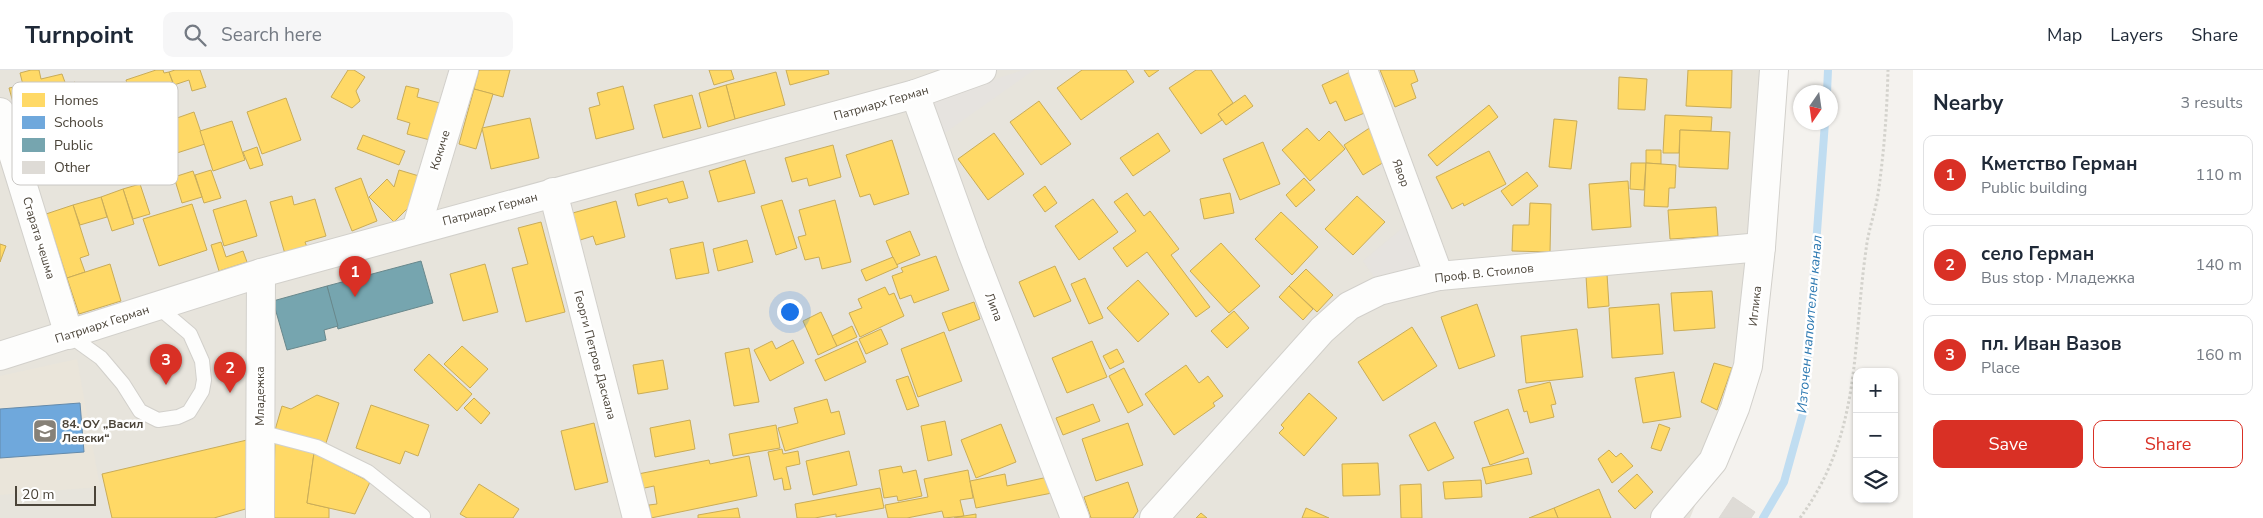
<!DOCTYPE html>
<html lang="en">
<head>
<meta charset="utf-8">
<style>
	:root { --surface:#fff; --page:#f6f6f7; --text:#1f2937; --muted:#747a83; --line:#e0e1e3; --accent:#d93025 }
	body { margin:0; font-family:"Nunito Sans",sans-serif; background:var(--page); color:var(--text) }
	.controls { position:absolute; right:15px; bottom:15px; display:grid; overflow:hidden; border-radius:10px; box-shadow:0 1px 4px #0004 }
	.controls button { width:45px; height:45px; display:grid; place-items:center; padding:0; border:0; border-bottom:1px solid var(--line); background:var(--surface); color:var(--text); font:25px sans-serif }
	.compass { position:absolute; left:1793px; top:15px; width:45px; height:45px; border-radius:50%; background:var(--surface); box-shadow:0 1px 4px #0004; rotate:193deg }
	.scale { position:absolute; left:15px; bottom:12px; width:81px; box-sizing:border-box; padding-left:5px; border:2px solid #4b4439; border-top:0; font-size:14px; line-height:18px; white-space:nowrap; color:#4b4439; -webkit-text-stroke:4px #fff; paint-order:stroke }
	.you { position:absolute; left:789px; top:241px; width:18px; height:18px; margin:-12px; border:4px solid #fff; border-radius:50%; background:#1a73e8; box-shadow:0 0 0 8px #1a73e833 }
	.badge { display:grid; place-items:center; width:32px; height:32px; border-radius:50%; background:var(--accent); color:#fff; font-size:16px; font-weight:700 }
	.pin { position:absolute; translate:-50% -41px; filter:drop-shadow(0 1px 2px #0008) }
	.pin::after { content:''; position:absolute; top:26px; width:18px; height:15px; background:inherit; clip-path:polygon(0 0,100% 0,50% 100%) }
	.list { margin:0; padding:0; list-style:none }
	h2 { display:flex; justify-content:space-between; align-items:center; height:65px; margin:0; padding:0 20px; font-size:21px }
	h2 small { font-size:16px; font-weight:400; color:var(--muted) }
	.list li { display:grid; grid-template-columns:32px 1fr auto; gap:15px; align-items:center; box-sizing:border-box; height:80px; margin:0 10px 10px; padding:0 10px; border:1px solid var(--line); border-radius:10px }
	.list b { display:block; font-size:19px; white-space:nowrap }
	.list p { margin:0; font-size:16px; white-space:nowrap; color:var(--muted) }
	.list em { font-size:16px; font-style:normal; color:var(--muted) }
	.actions { display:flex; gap:10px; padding:15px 20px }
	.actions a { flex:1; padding:11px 0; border:1px solid var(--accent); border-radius:10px; text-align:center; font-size:18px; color:var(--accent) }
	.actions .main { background:var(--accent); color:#fff }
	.icon { flex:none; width:28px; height:28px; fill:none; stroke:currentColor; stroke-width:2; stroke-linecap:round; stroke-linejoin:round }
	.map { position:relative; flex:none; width:1913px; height:448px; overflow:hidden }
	header { display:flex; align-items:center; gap:30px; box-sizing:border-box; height:70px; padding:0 25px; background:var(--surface); border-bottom:1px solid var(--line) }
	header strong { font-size:24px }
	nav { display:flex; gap:28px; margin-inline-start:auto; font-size:18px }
	.search { width:350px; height:45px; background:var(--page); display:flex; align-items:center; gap:12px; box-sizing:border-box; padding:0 18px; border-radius:10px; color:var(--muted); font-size:19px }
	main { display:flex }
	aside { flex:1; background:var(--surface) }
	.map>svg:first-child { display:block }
	.residential { fill:#e7e4dc }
	.education { fill:#eae5da }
	.parking { fill:#e6e3df }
	.homes { fill:#ffd966; stroke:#c9ac58 }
	.schools { fill:#6fa8dc; stroke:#648aab }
	.public { fill:#76a5af; stroke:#69888c }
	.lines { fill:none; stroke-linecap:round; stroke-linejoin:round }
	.stream { stroke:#c0ddf1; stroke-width:8 }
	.building { fill:#dedbd6; stroke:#dcd9d4 }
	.service-casing { stroke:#d2d0cb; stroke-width:16 }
	.minor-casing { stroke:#d2d0cb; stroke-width:30 }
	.tertiary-casing { stroke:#d2d0cb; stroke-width:30 }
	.path { stroke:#d3d2cc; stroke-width:3; stroke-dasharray:2.5 2.5; stroke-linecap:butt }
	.service { stroke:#fdfdfc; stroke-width:14 }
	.minor { stroke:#fdfdfc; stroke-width:28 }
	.tertiary { stroke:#fdfdfc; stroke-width:28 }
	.labels { text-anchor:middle; stroke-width:5; stroke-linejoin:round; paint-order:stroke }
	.street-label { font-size:12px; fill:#4b4439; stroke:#fff }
	.poi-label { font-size:12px; font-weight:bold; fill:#4b4439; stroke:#fff; text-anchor:start }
	.water-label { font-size:14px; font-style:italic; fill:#2e7ab2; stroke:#fff }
	.key { fill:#fff; stroke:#c9c7c4; stroke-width:1 }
	.key-label { font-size:14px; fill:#4b4439 }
</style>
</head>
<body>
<header>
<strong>Turnpoint</strong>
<div class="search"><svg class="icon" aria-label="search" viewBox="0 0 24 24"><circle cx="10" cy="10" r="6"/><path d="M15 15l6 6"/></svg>Search here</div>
<nav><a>Map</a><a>Layers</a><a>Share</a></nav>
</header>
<main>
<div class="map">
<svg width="1913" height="448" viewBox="0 0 1913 448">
	<rect width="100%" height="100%" fill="#f4f2ee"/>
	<path class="residential" d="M 0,0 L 1774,0 L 1735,338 L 1690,448 L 0,448 Z"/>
	<path class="education" d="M 77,289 L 100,417 L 0,425 L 0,306 Z"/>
	<g class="parking">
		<path d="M 1023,0 L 1034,0 L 942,65 L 926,32 Z"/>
		<path d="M 1405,156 L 1422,198 L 1377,211 L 1363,191 Z"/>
	</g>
	<g class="homes">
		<path d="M 31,0 L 39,0 L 41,9 L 62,4 L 66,15 L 75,12 L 82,39 L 73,41 L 76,50 L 22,65 L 9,18 L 23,15 L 20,3 Z"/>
		<path d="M 156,0 L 163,0 L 164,3 L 169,2 L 175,19 L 133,32 L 126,10 Z"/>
		<path d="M 175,0 L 200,0 L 206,17 L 192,21 L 189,10 L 174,15 L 169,2 Z"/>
		<path d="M 348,0 L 354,0 L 365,7 L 356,21 L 360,31 L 352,38 L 331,27 Z"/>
		<path d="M 479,0 L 510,0 L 503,27 L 474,19 Z"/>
		<path d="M 709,0 L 731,0 L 734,9 L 714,15 Z"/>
		<path d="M 786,0 L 828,0 L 829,4 L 790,15 Z"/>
		<path d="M 1082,0 L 1126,0 L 1134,12 L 1081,50 L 1057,18 Z"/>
		<path d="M 1144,0 L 1159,0 L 1149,7 Z"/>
		<path d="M 1196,0 L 1211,0 L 1233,33 L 1218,44 L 1222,50 L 1201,64 L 1169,18 Z"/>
		<path d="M 1380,0 L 1414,0 L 1418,11 L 1411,14 L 1416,28 L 1395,37 Z"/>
		<path d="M 1688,0 L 1732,0 L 1731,38 L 1686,36 Z"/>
		<path d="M 776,2 L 785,35 L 735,49 L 726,15 Z"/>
		<path d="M 1350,2 L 1367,42 L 1345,51 L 1336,31 L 1330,34 L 1322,15 Z"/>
		<path d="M 1619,7 L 1647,9 L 1645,40 L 1618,39 Z"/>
		<path d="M 726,15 L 735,49 L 708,57 L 699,23 Z"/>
		<path d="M 406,16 L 419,19 L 417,27 L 440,33 L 430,70 L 407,64 L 410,53 L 397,49 Z"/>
		<path d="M 623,16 L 634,59 L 596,69 L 589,38 L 600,35 L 597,23 Z"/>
		<path d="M 474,19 L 493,24 L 476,79 L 459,74 Z"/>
		<path d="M 692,25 L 701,58 L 663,68 L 654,35 Z"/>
		<path d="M 1245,25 L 1253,36 L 1226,55 L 1218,44 Z"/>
		<path d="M 170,27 L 177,48 L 194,42 L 205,74 L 155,90 L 144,58 L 153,55 L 146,34 Z"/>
		<path d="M 286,28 L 301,70 L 262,84 L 247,42 Z"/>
		<path d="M 1039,31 L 1071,74 L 1041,95 L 1010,52 Z"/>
		<path d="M 1489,35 L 1498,47 L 1437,96 L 1428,85 Z"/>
		<path d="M 1665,45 L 1712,47 L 1711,61 L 1680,60 L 1679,83 L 1663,83 Z"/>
		<path d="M 530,48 L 539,88 L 491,99 L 482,58 Z"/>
		<path d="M 1554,49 L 1577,51 L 1571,99 L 1549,97 Z"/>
		<path d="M 232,51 L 245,90 L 213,101 L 200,61 Z"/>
		<path d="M 1371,57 L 1384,92 L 1363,105 L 1344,75 Z"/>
		<path d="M 1307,58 L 1319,71 L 1329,61 L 1345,79 L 1310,111 L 1282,80 Z"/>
		<path d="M 1680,60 L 1730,62 L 1728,99 L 1679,97 Z"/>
		<path d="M 994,63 L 1024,104 L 988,130 L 958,89 Z"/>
		<path d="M 1158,63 L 1170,81 L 1133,106 L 1120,88 Z"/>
		<path d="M 363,65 L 405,81 L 399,95 L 357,79 Z"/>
		<path d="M 892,70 L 909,124 L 874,135 L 870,124 L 860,127 L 846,85 Z"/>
		<path d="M 1263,72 L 1280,114 L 1240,130 L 1223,89 Z"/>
		<path d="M 833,75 L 841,107 L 809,116 L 807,108 L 792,112 L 785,88 Z"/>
		<path d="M 257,77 L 263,95 L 250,99 L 243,82 Z"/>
		<path d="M 1646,80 L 1661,80 L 1661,94 L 1646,93 Z"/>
		<path d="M 1489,81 L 1506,114 L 1464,136 L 1463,133 L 1452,139 L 1436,107 Z"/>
		<path d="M 745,90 L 755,123 L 718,132 L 709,101 Z"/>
		<path d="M 1631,93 L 1646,93 L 1644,120 L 1630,119 Z"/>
		<path d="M 1646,93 L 1676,95 L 1675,118 L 1669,118 L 1668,137 L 1644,136 Z"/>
		<path d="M 211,100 L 221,128 L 204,133 L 195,105 Z"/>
		<path d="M 399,100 L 419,106 L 412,134 L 394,152 L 369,127 L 387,109 L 394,117 Z"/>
		<path d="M 193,101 L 202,127 L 182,133 L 174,107 Z"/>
		<path d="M 1527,102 L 1538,116 L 1512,136 L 1501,121 Z"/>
		<path d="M 361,108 L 377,151 L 352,161 L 335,118 Z"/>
		<path d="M 1304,108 L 1315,120 L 1296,137 L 1286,125 Z"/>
		<path d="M 683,111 L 688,128 L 669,133 L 667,128 L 638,136 L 635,124 Z"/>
		<path d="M 1628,111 L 1631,157 L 1592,160 L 1589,114 Z"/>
		<path d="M 140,114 L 150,144 L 133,149 L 123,119 Z"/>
		<path d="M 1045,116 L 1057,133 L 1045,142 L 1033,125 Z"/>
		<path d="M 123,119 L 134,154 L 112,161 L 101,127 Z"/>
		<path d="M 1127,123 L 1144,146 L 1150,141 L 1179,179 L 1171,185 L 1210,237 L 1196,247 L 1147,182 L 1127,197 L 1113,178 L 1136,161 L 1114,132 Z"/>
		<path d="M 1230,123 L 1234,143 L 1204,149 L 1200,129 Z"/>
		<path d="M 292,126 L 294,135 L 315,129 L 326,166 L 305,172 L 307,177 L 285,184 L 270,132 Z"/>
		<path d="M 1357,126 L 1385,152 L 1353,185 L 1325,159 Z"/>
		<path d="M 101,127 L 107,147 L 80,155 L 73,135 Z"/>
		<path d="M 1093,129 L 1118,162 L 1079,190 L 1055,156 Z"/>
		<path d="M 246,130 L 257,166 L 224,176 L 213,140 Z"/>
		<path d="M 782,130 L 797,178 L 776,185 L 761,136 Z"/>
		<path d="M 835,130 L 851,192 L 822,199 L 819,187 L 805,190 L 798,167 L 806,165 L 799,140 Z"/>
		<path d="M 616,131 L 625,167 L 596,175 L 593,166 L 577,171 L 569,144 Z"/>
		<path d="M 1530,133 L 1551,134 L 1550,182 L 1512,181 L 1513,155 L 1529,155 Z"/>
		<path d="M 192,134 L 207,180 L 159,196 L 143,149 Z"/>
		<path d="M 73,135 L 89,185 L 80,188 L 85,202 L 67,208 L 46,144 Z"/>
		<path d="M 1716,137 L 1718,166 L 1670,169 L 1668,140 Z"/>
		<path d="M 1281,142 L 1318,177 L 1292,205 L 1255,169 Z"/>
		<path d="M 541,152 L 565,242 L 526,252 L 512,198 L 528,194 L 518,158 Z"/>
		<path d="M 910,161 L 920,185 L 896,195 L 886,171 Z"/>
		<path d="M 747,170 L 753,192 L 718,201 L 713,179 Z"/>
		<path d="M 221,172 L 226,187 L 243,181 L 247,192 L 219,201 L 211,175 Z"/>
		<path d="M 703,172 L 709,203 L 676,209 L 670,179 Z"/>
		<path d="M 1221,173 L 1260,216 L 1229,243 L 1190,201 Z"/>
		<path d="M 0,174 L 6,176 L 0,192 Z"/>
		<path d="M 936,186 L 949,220 L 914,233 L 911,225 L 900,229 L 892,206 L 903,202 L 901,198 Z"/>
		<path d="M 893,187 L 898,197 L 866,211 L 861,200 Z"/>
		<path d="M 110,194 L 121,231 L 79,244 L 67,208 Z"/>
		<path d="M 485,194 L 498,242 L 463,251 L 450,204 Z"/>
		<path d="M 1055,196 L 1071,231 L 1034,247 L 1019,212 Z"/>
		<path d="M 1306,199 L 1333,225 L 1317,242 L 1289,216 Z"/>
		<path d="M 1607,204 L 1609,236 L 1588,238 L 1586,206 Z"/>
		<path d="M 1085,208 L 1103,248 L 1089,254 L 1071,214 Z"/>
		<path d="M 1138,210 L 1169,244 L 1138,272 L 1107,238 Z"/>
		<path d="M 1289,216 L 1313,239 L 1303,250 L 1279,227 Z"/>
		<path d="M 885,217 L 889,225 L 894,223 L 904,246 L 860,267 L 849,243 L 862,238 L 858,229 Z"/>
		<path d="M 1712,221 L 1715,258 L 1674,261 L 1671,223 Z"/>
		<path d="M 974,232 L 980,249 L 949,261 L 942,243 Z"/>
		<path d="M 1477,234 L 1495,286 L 1459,299 L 1441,247 Z"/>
		<path d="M 1659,234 L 1663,284 L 1612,288 L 1609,238 Z"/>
		<path d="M 1234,241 L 1249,258 L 1227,278 L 1211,261 Z"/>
		<path d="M 821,242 L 837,276 L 818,285 L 803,251 Z"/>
		<path d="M 852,256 L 857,267 L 837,276 L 832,266 Z"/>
		<path d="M 1412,257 L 1437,296 L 1383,331 L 1358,292 Z"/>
		<path d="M 881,259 L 888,274 L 866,284 L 859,269 Z"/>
		<path d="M 1577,259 L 1583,307 L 1526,313 L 1521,266 Z"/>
		<path d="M 944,262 L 962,311 L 918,327 L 901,279 Z"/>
		<path d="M 793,270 L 804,293 L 770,311 L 754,280 L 772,271 L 776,279 Z"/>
		<path d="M 857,271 L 866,292 L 825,311 L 815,290 Z"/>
		<path d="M 1092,271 L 1107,307 L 1067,323 L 1052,288 Z"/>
		<path d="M 462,276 L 488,299 L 470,318 L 444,294 Z"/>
		<path d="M 749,278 L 759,332 L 734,336 L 725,283 Z"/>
		<path d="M 1117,279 L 1124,292 L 1110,299 L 1103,286 Z"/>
		<path d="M 429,284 L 472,324 L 457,341 L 414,300 Z"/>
		<path d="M 663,290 L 668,319 L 638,324 L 633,295 Z"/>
		<path d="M 1714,293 L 1732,298 L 1717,340 L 1701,332 Z"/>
		<path d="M 1186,295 L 1199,313 L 1208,306 L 1223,326 L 1213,333 L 1215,336 L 1174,365 L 1145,324 Z"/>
		<path d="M 1124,298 L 1143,335 L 1128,343 L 1109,306 Z"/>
		<path d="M 1674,302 L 1681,347 L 1643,353 L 1635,308 Z"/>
		<path d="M 908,306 L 919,336 L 907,340 L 896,310 Z"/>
		<path d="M 1550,312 L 1556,334 L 1551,335 L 1554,347 L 1530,353 L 1527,341 L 1524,342 L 1518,320 Z"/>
		<path d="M 1309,323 L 1337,348 L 1304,386 L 1279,363 L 1284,358 L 1281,355 Z"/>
		<path d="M 317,325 L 339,333 L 325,376 L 275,360 L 282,336 L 291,339 Z"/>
		<path d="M 474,328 L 490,343 L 481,354 L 464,338 Z"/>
		<path d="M 827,329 L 831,343 L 839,341 L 845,364 L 785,381 L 778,358 L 798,353 L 794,338 Z"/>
		<path d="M 1093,334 L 1100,351 L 1063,365 L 1056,348 Z"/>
		<path d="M 371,335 L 429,355 L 418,386 L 405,381 L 400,394 L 356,378 Z"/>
		<path d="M 1508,339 L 1524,383 L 1490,395 L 1474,352 Z"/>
		<path d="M 690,350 L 695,379 L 655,387 L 650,358 Z"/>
		<path d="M 945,351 L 952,385 L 928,391 L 921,356 Z"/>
		<path d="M 1435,352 L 1454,388 L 1428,401 L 1409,365 Z"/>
		<path d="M 594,353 L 608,412 L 575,420 L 561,361 Z"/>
		<path d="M 1128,353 L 1143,395 L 1096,411 L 1082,369 Z"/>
		<path d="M 1001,354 L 1016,392 L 976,408 L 961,370 Z"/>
		<path d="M 1659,354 L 1670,358 L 1661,381 L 1651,378 Z"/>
		<path d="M 776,355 L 780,378 L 733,386 L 729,364 Z"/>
		<path d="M 247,370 L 249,438 L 214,448 L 112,448 L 102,404 Z"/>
		<path d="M 275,371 L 314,383 L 307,433 L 329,438 L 329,448 L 273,448 Z"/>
		<path d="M 782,379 L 783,384 L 798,381 L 800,394 L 786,397 L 791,419 L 784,420 L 782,408 L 774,410 L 768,382 Z"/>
		<path d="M 1609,380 L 1616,387 L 1621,383 L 1633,396 L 1612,413 L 1598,389 Z"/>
		<path d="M 849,381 L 857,415 L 813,425 L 806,391 Z"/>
		<path d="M 314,383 L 370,412 L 355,444 L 307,433 Z"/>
		<path d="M 749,386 L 757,426 L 651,448 L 649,435 L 657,434 L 654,416 L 640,419 L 638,404 L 709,390 L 710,394 Z"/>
		<path d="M 1528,388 L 1532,404 L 1486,414 L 1482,398 Z"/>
		<path d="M 1378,393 L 1380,425 L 1343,426 L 1342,394 Z"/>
		<path d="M 901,396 L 903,403 L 916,400 L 922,426 L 898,431 L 897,426 L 884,428 L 879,400 Z"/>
		<path d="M 968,400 L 973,428 L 960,430 L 964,446 L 944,448 L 942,441 L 907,448 L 888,448 L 885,435 L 928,427 L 924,409 Z"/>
		<path d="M 1005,404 L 1007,416 L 1048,407 L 1052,423 L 976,438 L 970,411 Z"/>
		<path d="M 1637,404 L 1653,422 L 1635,439 L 1618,421 Z"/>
		<path d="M 1481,410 L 1482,427 L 1445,429 L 1443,412 Z"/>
		<path d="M 1128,412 L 1138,441 L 1133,448 L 1091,448 L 1084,427 Z"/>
		<path d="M 479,414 L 519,439 L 513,448 L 467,448 L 460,444 Z"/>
		<path d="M 1421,414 L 1422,448 L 1401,448 L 1400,415 Z"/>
		<path d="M 880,418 L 884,438 L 836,447 L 836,444 L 815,448 L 797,448 L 795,434 Z"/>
		<path d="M 1599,419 L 1611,448 L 1558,448 L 1554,438 Z"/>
		<path d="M 738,438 L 740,448 L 698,448 L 698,445 Z"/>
		<path d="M 1306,438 L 1329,448 L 1302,448 Z"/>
		<path d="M 1554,438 L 1558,448 L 1529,448 Z"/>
		<path d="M 1201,443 L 1207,448 L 1196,448 Z"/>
		<path d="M 976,444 L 976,448 L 954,448 L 964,446 Z"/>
	</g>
	<path class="schools" d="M 80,333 L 84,382 L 0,388 L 0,339 Z"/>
	<g class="public">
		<path d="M 421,191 L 433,233 L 338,259 L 327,216 Z"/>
		<path d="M 327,216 L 338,256 L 324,260 L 326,270 L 287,280 L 273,231 Z"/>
	</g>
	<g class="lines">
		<g class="stream">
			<path d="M 1827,22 L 1828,0"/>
			<path d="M 1763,448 L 1784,412 L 1804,340 L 1825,52"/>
		</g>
	</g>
	<path class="building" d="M 1733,427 L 1755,442 L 1751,448 L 1719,448 Z"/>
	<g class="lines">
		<defs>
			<g id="service">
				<path d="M 69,265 L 101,288 L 123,314 L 140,341 L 158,350 L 178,347 L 189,342 L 202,321 L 204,310 L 202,291 L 190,264 L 157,236"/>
				<path d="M 260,362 L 317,377 L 368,402 L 423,446"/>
			</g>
			<g id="minor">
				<path d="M 1363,0 L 1439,206"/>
				<path d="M 915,24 L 972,182 L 1075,448"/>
				<path d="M 0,42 L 69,265"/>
				<path d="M 553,122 L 637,448"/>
				<path d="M 416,160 L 464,0"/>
				<path d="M 260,448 L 261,203"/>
				<path d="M 1154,448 L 1322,260 L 1349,236 L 1379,221 L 1439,206 L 1761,177"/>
				<path d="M 1665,448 L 1713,391 L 1735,338 L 1748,296 L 1761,177 L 1774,0"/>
			</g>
			<path id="tertiary" d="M 0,286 L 261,203 L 915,24 L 982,0"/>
		</defs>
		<use href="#service" class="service-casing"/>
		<use href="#minor" class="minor-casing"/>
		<use href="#tertiary" class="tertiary-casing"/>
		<path class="path" d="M 1800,448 C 1862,363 1852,277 1866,180 C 1868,161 1875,143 1878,124 C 1884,83 1887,42 1888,0"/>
		<use href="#service" class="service"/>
		<use href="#minor" class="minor"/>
		<use href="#tertiary" class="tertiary"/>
	</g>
	<defs>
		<symbol id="school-square" viewBox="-11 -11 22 22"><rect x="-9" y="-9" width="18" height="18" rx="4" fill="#868178" stroke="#fff"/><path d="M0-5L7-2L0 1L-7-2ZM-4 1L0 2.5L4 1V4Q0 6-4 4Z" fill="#fff"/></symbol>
	</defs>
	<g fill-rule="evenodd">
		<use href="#school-square" x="31" y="347" width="28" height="28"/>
	</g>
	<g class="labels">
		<g class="street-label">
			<text transform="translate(881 33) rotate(-16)" y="4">Патриарх Герман</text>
			<text transform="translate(440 80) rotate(-73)" y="4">Кокиче</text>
			<text transform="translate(1401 103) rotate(70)" y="4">Явор</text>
			<text transform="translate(490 139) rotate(-15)" y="4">Патриарх Герман</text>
			<text transform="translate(39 168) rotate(73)" y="4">Старата чешма</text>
			<text transform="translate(1484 203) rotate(-6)" y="4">Проф. В. Стоилов</text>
			<text transform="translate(1755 236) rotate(-84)" y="4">Иглика</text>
			<text transform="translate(994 237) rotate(69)" y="4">Липа</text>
			<text transform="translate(102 254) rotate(-18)" y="4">Патриарх Герман</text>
			<text transform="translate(595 285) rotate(75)" y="4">Георги Петров Даскала</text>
			<text transform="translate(260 326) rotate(-90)" y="4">Младежка</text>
		</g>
		<g class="poi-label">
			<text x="62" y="358">84. ОУ „Васил<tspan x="62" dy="14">Левски“</tspan></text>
		</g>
		<g class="water-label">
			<text transform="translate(1809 254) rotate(-85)" y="5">Източен напоителен канал</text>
		</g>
	</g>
	<rect x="12" y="12" width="166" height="103" rx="8" class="key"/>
	<rect x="22" y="23" width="23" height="14" fill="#ffd966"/>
	<rect x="22" y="46" width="23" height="13" fill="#6fa8dc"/>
	<rect x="22" y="68" width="23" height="14" fill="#76a5af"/>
	<rect x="22" y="91" width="23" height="13" fill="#dedbd6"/>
	<g class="key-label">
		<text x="54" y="35">Homes</text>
		<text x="54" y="57">Schools</text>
		<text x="54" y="80">Public</text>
		<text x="54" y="102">Other</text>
	</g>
</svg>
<div class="controls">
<button>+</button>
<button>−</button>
<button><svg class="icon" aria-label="layers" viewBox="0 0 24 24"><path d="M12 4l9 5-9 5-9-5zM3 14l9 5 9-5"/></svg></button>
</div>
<svg class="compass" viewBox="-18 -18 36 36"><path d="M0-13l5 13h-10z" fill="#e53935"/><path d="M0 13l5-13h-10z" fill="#747a83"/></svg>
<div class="scale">20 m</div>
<div class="you"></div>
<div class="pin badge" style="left:355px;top:227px">1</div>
<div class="pin badge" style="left:230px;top:323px">2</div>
<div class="pin badge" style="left:166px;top:315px">3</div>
</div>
<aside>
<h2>Nearby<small>3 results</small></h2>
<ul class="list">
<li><span class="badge">1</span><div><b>Кметство Герман</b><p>Public building</p></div><em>110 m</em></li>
<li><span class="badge">2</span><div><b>село Герман</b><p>Bus stop · Младежка</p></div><em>140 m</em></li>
<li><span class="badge">3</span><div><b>пл. Иван Вазов</b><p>Place</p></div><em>160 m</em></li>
</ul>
<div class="actions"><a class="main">Save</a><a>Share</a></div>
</aside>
</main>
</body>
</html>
